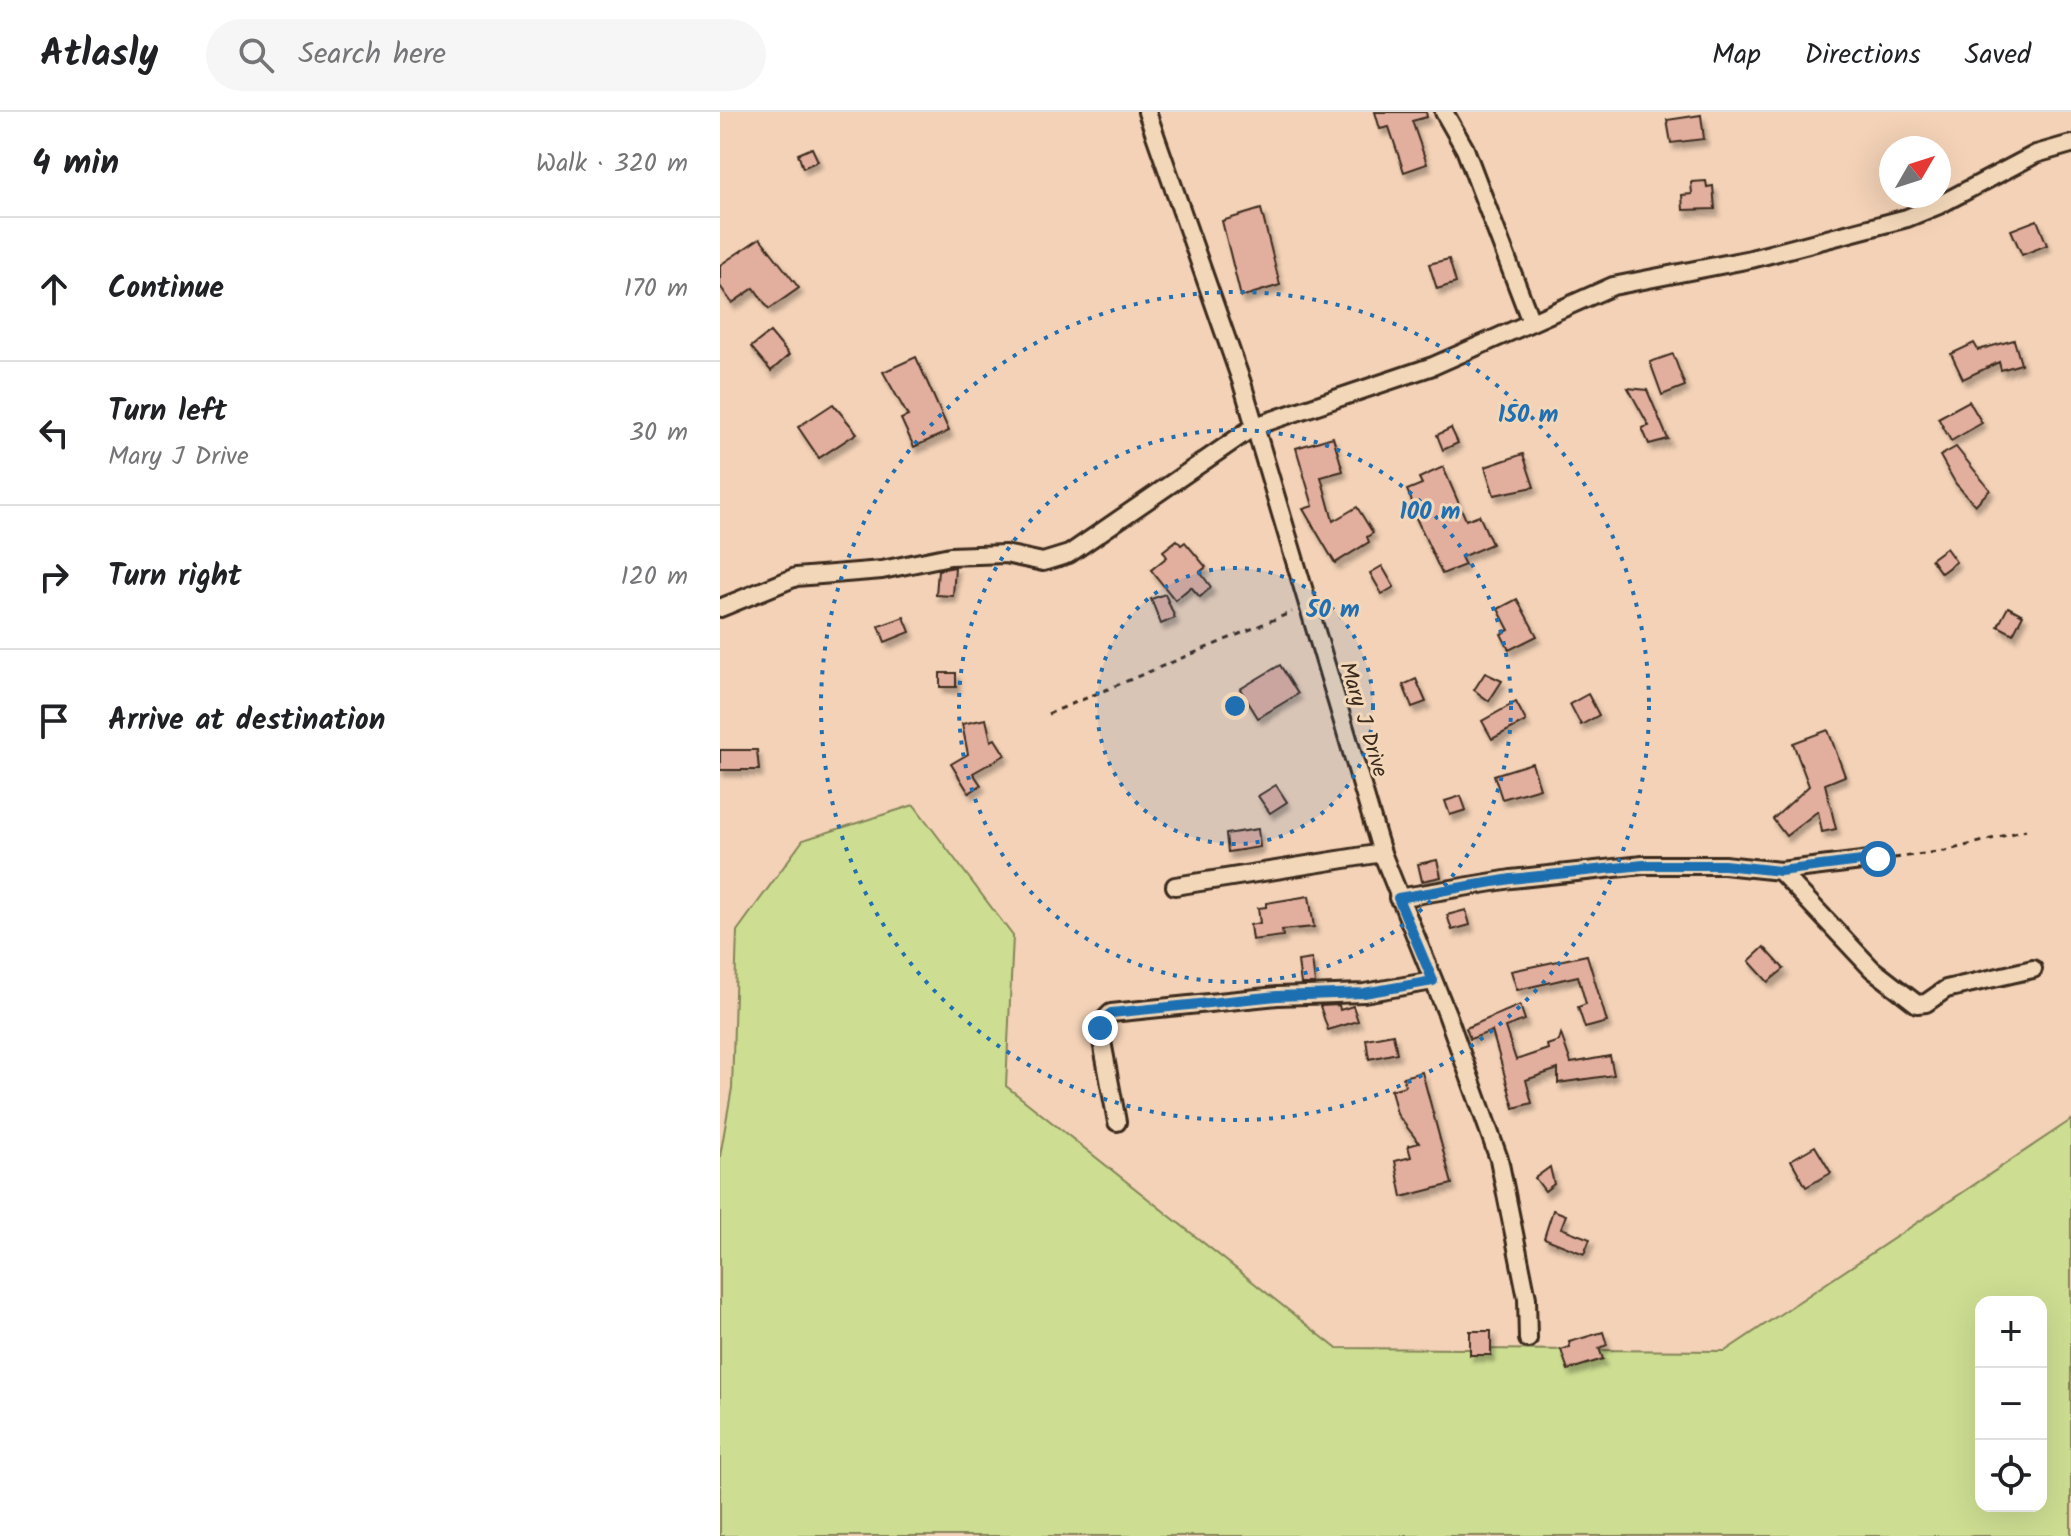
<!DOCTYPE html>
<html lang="en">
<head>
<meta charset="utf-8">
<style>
	:root { --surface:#fff; --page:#f6f6f6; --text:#202124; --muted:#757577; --line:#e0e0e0 }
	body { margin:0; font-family:Kalam,sans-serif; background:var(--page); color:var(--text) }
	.controls { position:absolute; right:24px; bottom:24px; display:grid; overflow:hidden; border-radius:16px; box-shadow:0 8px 32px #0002 }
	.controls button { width:72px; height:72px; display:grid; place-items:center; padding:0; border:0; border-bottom:2px solid var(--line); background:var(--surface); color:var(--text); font:40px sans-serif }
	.compass { position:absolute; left:1159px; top:24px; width:72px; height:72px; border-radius:50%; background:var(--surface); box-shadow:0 8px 32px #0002; rotate:51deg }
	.stop { position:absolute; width:24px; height:24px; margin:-18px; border:6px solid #1f6fb2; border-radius:50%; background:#fff }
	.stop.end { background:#1f6fb2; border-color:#fff; box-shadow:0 2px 8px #0008 }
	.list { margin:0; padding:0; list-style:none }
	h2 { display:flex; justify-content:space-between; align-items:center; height:104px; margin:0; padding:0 32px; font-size:34px }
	h2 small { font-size:26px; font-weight:400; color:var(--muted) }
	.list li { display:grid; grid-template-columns:52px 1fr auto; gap:24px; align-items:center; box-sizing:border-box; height:144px; padding:0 32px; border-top:2px solid var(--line) }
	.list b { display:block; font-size:30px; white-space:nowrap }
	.list p { margin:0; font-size:26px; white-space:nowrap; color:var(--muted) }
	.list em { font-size:26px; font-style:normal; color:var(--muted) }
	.icon { flex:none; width:44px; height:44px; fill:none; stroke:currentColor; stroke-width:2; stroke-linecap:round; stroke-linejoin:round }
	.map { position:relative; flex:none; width:1351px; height:1424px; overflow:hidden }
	header { display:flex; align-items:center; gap:48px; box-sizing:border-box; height:112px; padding:0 40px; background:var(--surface); border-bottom:2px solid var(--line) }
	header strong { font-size:38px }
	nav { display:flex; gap:44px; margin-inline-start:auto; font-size:28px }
	.search { width:560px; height:72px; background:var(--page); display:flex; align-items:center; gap:20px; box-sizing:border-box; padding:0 28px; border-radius:44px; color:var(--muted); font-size:30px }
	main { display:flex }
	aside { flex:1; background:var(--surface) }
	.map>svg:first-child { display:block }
	.green { fill:#cdde92; stroke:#848458; stroke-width:2; fill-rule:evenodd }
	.building { fill:#e2ae9e; stroke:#3b2a1e; stroke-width:2; filter:url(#shadow) }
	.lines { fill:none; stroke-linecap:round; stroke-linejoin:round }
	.minor-casing { stroke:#3b2a1e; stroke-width:22 }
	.path { stroke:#3b2a1e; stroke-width:3; stroke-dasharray:6 6; stroke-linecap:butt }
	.minor { stroke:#f2d7b9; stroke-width:16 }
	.route { stroke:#1f6fb2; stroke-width:10 }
	.ring { fill:none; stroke:#1f6fb2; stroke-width:4; stroke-dasharray:4 8 }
	.labels { text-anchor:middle; stroke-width:6; stroke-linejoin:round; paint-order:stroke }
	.street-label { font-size:22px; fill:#3b2a1e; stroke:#f2d7b9 }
	.centre { fill:#1f6fb2; stroke:#f2d7b9; stroke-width:4 }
	.ring-label { font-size:24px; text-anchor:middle; font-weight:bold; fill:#1f6fb2; stroke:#f2d7b9; stroke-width:6; stroke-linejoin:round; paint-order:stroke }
</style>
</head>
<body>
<header>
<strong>Atlasly</strong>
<div class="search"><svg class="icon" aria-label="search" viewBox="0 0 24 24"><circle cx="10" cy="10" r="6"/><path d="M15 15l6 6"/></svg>Search here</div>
<nav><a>Map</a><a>Directions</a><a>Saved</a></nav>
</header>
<main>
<aside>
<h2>4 min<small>Walk · 320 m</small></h2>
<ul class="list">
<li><svg class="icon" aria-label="ahead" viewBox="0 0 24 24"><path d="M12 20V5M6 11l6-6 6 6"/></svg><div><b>Continue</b></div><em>170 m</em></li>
<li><svg class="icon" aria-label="left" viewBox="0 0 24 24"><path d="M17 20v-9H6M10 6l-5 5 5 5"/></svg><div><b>Turn left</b><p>Mary J Drive</p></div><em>30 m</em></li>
<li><svg class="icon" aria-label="right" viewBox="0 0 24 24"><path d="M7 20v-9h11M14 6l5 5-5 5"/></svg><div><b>Turn right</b></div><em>120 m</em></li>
<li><svg class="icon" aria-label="arrive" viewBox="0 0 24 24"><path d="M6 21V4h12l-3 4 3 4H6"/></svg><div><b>Arrive at destination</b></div></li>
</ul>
</aside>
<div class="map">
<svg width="1351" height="1424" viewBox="0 0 1351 1424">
	<defs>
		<filter id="shadow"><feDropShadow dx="3.5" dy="6" stdDeviation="2" flood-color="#0004"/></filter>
	</defs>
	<rect width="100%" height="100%" fill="#f3d2b7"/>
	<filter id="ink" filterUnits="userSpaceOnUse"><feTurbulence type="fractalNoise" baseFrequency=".0125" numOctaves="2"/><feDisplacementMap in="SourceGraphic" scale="16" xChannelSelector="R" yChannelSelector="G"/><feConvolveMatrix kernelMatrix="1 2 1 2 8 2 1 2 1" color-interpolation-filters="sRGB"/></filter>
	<g filter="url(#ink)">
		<path class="green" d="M 194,693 L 293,824 L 286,974 L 616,1236 L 1005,1239 L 1351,1008 L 1351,1424 L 0,1424 L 0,1044 L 12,976 L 17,819 L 83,728 ZM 1261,1190 L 1321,1190 L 1321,1394 L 1261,1394 Z"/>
		<g class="building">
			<path d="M 655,0 L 706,0 L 707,5 L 692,9 L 707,52 L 684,60 L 669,15 L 660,17 Z"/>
			<path d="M 981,3 L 984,27 L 951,31 L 947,8 Z"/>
			<path d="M 92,36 L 98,49 L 83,56 L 78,42 Z"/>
			<path d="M 986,69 L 987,75 L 993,74 L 995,97 L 963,98 L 962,83 L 972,82 L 971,70 Z"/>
			<path d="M 541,97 L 560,173 L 521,185 L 502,109 Z"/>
			<path d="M 1317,108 L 1327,133 L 1302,143 L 1291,118 Z"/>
			<path d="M 40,126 L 79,176 L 49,197 L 34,176 L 12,191 L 0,174 L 0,153 Z"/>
			<path d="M 729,147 L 736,171 L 717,177 L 709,152 Z"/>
			<path d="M 50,220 L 69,243 L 51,259 L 31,235 Z"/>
			<path d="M 1294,228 L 1301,252 L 1281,258 L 1279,250 L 1243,267 L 1231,242 L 1254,231 L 1258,238 Z"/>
			<path d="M 953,242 L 965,274 L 942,283 L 930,250 Z"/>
			<path d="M 196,245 L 229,319 L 194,335 L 181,307 L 188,304 L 163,260 Z"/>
			<path d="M 908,276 L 927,278 L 948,327 L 929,332 L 922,316 L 929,314 Z"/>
			<path d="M 1249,289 L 1262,311 L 1231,329 L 1218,306 Z"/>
			<path d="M 113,292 L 137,321 L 99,346 L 78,315 Z"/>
			<path d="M 731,316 L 738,331 L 723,338 L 717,323 Z"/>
			<path d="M 613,325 L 623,359 L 601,365 L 613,409 L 637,395 L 653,421 L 647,425 L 649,430 L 615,451 L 583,397 L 593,394 L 576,336 Z"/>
			<path d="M 1236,335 L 1270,378 L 1255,393 L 1236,372 L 1220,344 Z"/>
			<path d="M 803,342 L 814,375 L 774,383 L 765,355 Z"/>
			<path d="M 723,355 L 746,408 L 759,403 L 772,432 L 741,445 L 745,453 L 722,462 L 690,393 L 693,392 L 687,378 L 702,372 L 699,366 Z"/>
			<path d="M 457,428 L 461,433 L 465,430 L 486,455 L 480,460 L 491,475 L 480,485 L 471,475 L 455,488 L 431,458 L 447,445 L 443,439 Z"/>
			<path d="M 1226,436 L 1236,450 L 1221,461 L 1211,447 Z"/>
			<path d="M 662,454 L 674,475 L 662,482 L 650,461 Z"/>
			<path d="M 235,455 L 233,484 L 216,483 L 218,458 Z"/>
			<path d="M 445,482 L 455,506 L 441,512 L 431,487 Z"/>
			<path d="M 797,487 L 817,524 L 789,538 L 781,522 L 789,518 L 778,497 Z"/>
			<path d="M 1288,495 L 1303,503 L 1293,522 L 1278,514 Z"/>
			<path d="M 184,505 L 190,520 L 165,530 L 159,514 Z"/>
			<path d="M 560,553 L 578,582 L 538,606 L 520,577 Z"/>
			<rect x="220" y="561" width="16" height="14"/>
			<path d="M 765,561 L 782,569 L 769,589 L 754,578 Z"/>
			<path d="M 696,567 L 706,590 L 692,595 L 683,573 Z"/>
			<path d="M 868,582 L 879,603 L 861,613 L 850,592 Z"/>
			<path d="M 796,590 L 806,609 L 772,627 L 762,609 Z"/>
			<path d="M 266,607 L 271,629 L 275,627 L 285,643 L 253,661 L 261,673 L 249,681 L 231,652 L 248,642 L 242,612 Z"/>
			<path d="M 1108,618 L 1125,664 L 1105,672 L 1116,717 L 1102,720 L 1098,699 L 1066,724 L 1053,707 L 1089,674 L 1073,631 Z"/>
			<path d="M 0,638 L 37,638 L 39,658 L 0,658 Z"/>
			<path d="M 812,651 L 820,676 L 782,687 L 774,663 Z"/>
			<path d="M 556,673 L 567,690 L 550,701 L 538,684 Z"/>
			<path d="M 741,684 L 746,698 L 730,703 L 725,689 Z"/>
			<path d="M 538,717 L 540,735 L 508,740 L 506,722 Z"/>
			<path d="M 717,748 L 721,765 L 702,769 L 698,752 Z"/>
			<path d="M 589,784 L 594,815 L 562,818 L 563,824 L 532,828 L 530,813 L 540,811 L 538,796 L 546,795 L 546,791 Z"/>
			<path d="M 746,798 L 750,813 L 732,818 L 727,803 Z"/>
			<path d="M 1044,835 L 1064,857 L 1048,870 L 1029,849 Z"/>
			<path d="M 867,843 L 887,910 L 865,916 L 858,895 L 866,892 L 858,864 L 797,878 L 791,859 Z"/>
			<path d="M 592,847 L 595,872 L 581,872 L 578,849 Z"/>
			<path d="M 619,893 L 620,898 L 633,894 L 638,909 L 608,918 L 600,894 Z"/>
			<path d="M 800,893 L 805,908 L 785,915 L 796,948 L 828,937 L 827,933 L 839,929 L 841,922 L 851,951 L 890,944 L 894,963 L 838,971 L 838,957 L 806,968 L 812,991 L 794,996 L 772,919 L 750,927 L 746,916 Z"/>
			<path d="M 673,922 L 677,941 L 649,947 L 646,927 Z"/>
			<path d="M 702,960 L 732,1072 L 682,1085 L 675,1049 L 691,1045 L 688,1034 L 699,1031 L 677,1002 L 671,978 L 685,974 L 683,965 Z"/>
			<path d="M 1095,1034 L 1111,1061 L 1086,1075 L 1071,1048 Z"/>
			<path d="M 830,1055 L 834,1072 L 825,1079 L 815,1066 Z"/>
			<path d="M 833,1098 L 846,1103 L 841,1116 L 870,1127 L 864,1142 L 824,1126 Z"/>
			<rect x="750" y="1219" width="21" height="24"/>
			<path d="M 883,1220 L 887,1233 L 879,1236 L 883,1247 L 848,1258 L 841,1238 L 850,1235 L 849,1230 Z"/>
		</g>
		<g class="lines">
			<defs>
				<g id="minor">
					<path d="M 427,0 L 522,271 L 662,741 L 727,902 L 779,1047 L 807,1186 L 808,1227"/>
					<path d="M 724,0 L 745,37 L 811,210"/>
					<path d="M 0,496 L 76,465 L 162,458 L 230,444 L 285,442 L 323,450 L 349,442 L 535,314 L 713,254 L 893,174 L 1031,147 L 1187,106 L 1219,93 L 1316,42 L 1351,32"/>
					<path d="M 1060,759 L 1152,857 L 1197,892 L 1206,891 L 1226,877 L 1313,857"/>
					<path d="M 455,774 L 662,741"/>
					<path d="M 678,786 L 791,767 L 923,753 L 1004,753 L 1060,759 L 1158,747"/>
					<path d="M 397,1010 L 381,924 L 382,910 L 391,901 L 557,884 L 644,881 L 713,869"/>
				</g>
			</defs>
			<use href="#minor" class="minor-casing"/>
			<g class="path">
				<path d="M 328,602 L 572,500"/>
				<path d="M 1174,746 L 1225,739 L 1306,718"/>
			</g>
			<use href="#minor" class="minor"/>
		</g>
	</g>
	<g class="lines" filter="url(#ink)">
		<path class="route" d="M 380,916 L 384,906 L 391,901 L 557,884 L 644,881 L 713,869 L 678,786 L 791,767 L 923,753 L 1004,753 L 1060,759 L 1158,747"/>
	</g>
	<circle cx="515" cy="594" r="138" fill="#1f6fb2" fill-opacity=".12"/>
	<g class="ring">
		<circle cx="515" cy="594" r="138"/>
		<circle cx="515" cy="594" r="276"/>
		<circle cx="515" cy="594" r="414"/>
	</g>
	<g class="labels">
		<g class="street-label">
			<text transform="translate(645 607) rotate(73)" y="8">Mary J Drive</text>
		</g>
	</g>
	<circle cx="515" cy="594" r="12" class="centre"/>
	<g class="ring-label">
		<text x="808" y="310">150 m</text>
		<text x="710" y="407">100 m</text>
		<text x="613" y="505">50 m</text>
	</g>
</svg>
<div class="controls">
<button>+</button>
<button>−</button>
<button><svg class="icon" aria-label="locate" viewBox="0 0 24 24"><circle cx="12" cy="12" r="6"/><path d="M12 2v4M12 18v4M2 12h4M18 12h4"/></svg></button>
</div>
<svg class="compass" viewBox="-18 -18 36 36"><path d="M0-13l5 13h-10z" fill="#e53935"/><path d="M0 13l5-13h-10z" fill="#757577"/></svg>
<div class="stop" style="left:1158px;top:747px"></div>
<div class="stop end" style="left:380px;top:916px"></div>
</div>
</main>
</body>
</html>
